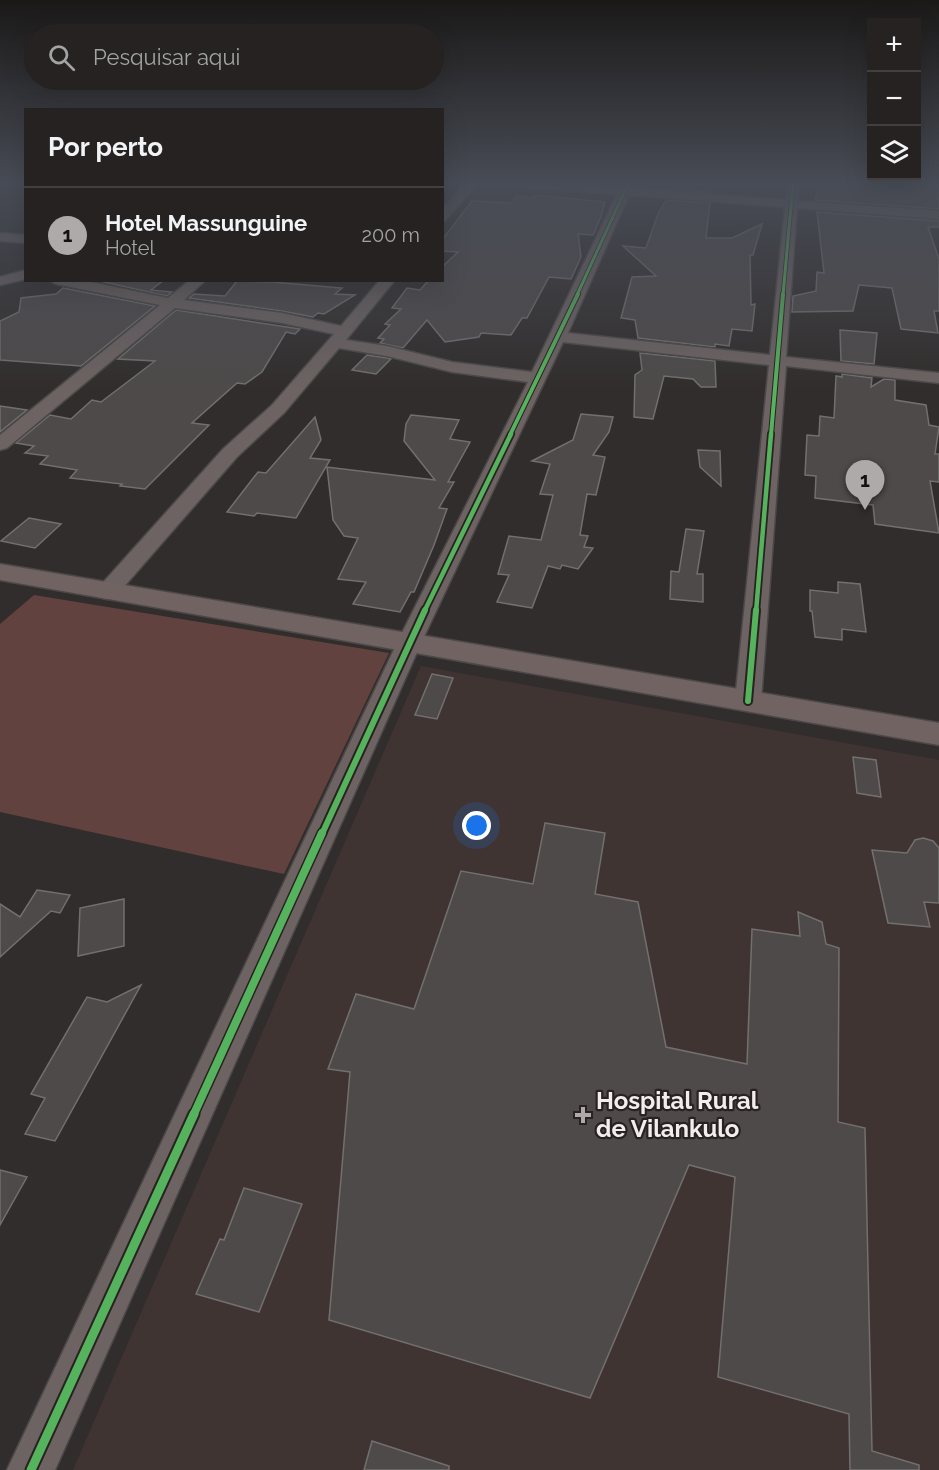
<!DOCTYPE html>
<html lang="pt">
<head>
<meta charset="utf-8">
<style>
	:root { --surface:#252221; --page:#312f2e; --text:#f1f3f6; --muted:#a3a4a5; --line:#423f3f; --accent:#aeaaaa }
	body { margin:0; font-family:Raleway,sans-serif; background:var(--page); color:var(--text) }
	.controls { position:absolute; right:18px; top:18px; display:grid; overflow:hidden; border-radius:0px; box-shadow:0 6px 24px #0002 }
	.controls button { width:54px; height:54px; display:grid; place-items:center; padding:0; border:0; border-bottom:2px solid var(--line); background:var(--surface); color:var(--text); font:30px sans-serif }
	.you { position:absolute; left:477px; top:826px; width:21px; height:21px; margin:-15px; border:4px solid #fff; border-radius:50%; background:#1a73e8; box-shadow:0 0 0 9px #1a73e833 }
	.badge { display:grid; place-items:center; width:39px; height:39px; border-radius:50%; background:var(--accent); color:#111; font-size:20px; font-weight:700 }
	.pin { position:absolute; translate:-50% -50px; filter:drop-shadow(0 2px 3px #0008) }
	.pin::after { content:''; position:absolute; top:32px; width:21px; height:18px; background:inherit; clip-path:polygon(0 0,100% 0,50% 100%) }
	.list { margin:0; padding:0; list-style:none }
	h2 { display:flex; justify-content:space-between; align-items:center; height:78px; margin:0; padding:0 24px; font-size:26px }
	h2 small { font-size:20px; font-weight:400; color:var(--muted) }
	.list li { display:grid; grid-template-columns:39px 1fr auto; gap:18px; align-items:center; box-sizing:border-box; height:96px; padding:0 24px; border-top:2px solid var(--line) }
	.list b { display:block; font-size:22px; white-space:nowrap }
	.list p { margin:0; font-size:20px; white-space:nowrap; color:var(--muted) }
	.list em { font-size:20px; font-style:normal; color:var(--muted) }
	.icon { flex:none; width:33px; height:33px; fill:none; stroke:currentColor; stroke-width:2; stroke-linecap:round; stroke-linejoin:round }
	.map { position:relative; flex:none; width:939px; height:1470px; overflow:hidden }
	.search { position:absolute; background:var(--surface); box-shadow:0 6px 24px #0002; left:24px; top:24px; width:420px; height:66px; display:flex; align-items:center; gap:15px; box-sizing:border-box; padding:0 21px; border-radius:33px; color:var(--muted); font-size:22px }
	.panel { position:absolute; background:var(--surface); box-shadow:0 6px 24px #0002; left:24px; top:108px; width:420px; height:174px; border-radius:0px }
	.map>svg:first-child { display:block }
	.built { fill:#403433 }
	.green { fill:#61423f }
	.building { fill:#4e4a4a; stroke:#726f6f; stroke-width:1.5 }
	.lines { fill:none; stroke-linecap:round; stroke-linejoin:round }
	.minor-casing { stroke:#4b4948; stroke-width:3 }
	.major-casing { stroke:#4b4948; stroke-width:3 }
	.minor { fill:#6d6362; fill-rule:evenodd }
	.major { fill:#706362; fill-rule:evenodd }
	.cycleway-far5-casing { stroke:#282221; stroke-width:4.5 }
	.cycleway-far4-casing { stroke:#282221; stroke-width:6 }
	.cycleway-far3-casing { stroke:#282221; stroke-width:8 }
	.cycleway-far2-casing { stroke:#282221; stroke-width:10 }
	.cycleway-far1-casing { stroke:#282221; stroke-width:11 }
	.cycleway-casing { stroke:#282221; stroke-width:13 }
	.cycleway-far5 { stroke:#56b35d; stroke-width:3 }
	.cycleway-far4 { stroke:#56b35d; stroke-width:4 }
	.cycleway-far3 { stroke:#56b35d; stroke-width:4.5 }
	.cycleway-far2 { stroke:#56b35d; stroke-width:6 }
	.cycleway-far1 { stroke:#56b35d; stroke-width:8 }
	.cycleway { stroke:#56b35d; stroke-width:9 }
	.poi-dot { fill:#aeaaaa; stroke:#282221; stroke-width:2 }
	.labels { text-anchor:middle; stroke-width:4.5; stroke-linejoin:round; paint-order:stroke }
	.near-poi-label { font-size:24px; font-weight:bold; fill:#f2eeee; stroke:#282221; text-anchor:start }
</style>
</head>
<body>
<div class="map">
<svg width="939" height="1470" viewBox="0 0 939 1470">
	<rect width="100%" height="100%" fill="#312d2c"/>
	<path class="built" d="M 421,666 L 939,760 L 939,1470 L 73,1470 Z"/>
	<path class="green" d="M 34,595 L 389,653 L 284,874 L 0,812 L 0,624 Z"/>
	<g class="building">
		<path d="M 676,184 L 712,184 L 711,192 L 672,189 Z"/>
		<path d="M 820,184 L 939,185 L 939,209 L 815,200 Z"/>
		<path d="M 535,195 L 605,202 L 601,217 L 593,235 L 578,234 L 581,257 L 571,279 L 549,277 L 527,318 L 522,318 L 511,335 L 481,333 L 479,337 L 445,342 L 427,320 L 403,348 L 380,343 L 384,339 L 378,338 L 390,325 L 385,324 L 401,309 L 392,308 L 407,288 L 420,290 L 429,280 L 442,280 L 442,267 L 458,252 L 442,251 L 442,240 L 472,201 L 511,203 L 516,196 L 533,198 Z"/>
		<path d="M 666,200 L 710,203 L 706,238 L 732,238 L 762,224 L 753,255 L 750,255 L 751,305 L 755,304 L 752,331 L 732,329 L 729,346 L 715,344 L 715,347 L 638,338 L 635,320 L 621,318 L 632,277 L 656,276 L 623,246 L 646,248 L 658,214 Z"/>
		<path d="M 817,212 L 939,221 L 939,227 L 928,227 L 939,259 L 939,311 L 934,311 L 938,333 L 901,329 L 892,288 L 859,285 L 853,311 L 792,312 L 793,296 L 816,291 L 817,272 L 824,273 Z"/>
		<path d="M 95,280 L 164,280 L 151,290 L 172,292 L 167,296 Z"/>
		<path d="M 237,281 L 272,282 L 342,288 L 335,294 L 355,295 L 324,314 L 318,313 L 313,317 L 282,311 L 189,298 L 194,294 L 225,296 Z"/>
		<path d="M 63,288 L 155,306 L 81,366 L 0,360 L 0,321 L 19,312 L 21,298 L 56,294 Z"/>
		<path d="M 176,310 L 300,329 L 295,334 L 286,332 L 262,372 L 245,384 L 237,383 L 192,423 L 209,425 L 145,489 L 120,486 L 122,484 L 70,478 L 77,470 L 40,464 L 48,456 L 25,453 L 34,446 L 16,443 L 50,415 L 71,419 L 92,400 L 101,402 L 155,361 L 118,359 Z"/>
		<path d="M 840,330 L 877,333 L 874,364 L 841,361 Z"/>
		<path d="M 640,353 L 715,361 L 716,387 L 701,387 L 693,379 L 664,376 L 653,419 L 634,417 L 635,375 L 642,370 Z"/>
		<path d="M 367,355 L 387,358 L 391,359 L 376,374 L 352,370 Z"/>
		<path d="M 842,374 L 872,378 L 871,387 L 884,379 L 895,380 L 895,400 L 926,405 L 929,425 L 939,427 L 935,454 L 939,454 L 939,482 L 930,481 L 939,533 L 875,524 L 873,505 L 815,498 L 816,476 L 805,475 L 807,435 L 819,436 L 820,416 L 834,418 L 836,376 L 842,377 Z"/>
		<path d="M 0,406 L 27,410 L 0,432 Z"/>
		<path d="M 581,414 L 613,417 L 609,432 L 593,455 L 605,457 L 596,495 L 587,494 L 580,535 L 588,536 L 584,547 L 593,548 L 578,569 L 562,565 L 560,569 L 548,566 L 532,608 L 497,602 L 509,575 L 498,574 L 509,536 L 541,540 L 553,495 L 540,494 L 550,464 L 532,461 L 573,440 Z"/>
		<path d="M 411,415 L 459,420 L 450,439 L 470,442 L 448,482 L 454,482 L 439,508 L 447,509 L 434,545 L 414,592 L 411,592 L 400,612 L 353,604 L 366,582 L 338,579 L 358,538 L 344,536 L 333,520 L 327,467 L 435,480 L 404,441 L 406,424 Z"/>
		<path d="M 315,417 L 321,440 L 310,458 L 330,460 L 296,518 L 257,513 L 254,516 L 227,512 L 258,472 L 266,473 Z"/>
		<path d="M 698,450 L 720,451 L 721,486 L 700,467 Z"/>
		<path d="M 29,518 L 61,524 L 35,548 L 1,541 Z"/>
		<path d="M 686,529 L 704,531 L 697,574 L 703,574 L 703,602 L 670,599 L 671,571 L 679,572 Z"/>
		<path d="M 838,582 L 860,584 L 866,632 L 842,629 L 842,640 L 815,637 L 812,611 L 810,611 L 810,590 L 838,593 Z"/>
		<path d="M 432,674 L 453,678 L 437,719 L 415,715 Z"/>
		<path d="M 853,757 L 876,760 L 881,797 L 857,793 Z"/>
		<path d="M 545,823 L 605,833 L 595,894 L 638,902 L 666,1047 L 747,1064 L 752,929 L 800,936 L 798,912 L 822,922 L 826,944 L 839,948 L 838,1122 L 865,1128 L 872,1451 L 919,1465 L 919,1470 L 850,1470 L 849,1414 L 718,1377 L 735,1177 L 689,1165 L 590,1398 L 329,1320 L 350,1072 L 328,1069 L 356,994 L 414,1009 L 461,871 L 533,884 Z"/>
		<path d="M 923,838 L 933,841 L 939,848 L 939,903 L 924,902 L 930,927 L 888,923 L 872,850 L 907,853 L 915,840 Z"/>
		<path d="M 37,890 L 70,895 L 60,913 L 51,911 L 0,957 L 0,904 L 20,917 Z"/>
		<path d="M 124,899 L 124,946 L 78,956 L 80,908 Z"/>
		<path d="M 141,985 L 55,1141 L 25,1134 L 45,1098 L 31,1094 L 87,997 L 107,1002 Z"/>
		<path d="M 0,1170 L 27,1177 L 0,1225 Z"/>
		<path d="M 244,1188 L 302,1204 L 259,1312 L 196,1294 L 220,1239 L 224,1240 Z"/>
		<path d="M 372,1441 L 449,1466 L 449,1470 L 364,1470 Z"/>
	</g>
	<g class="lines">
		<defs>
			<g id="minor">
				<path d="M 465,184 L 477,184 L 446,220 L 442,221 L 442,209 Z"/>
				<path d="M 523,184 L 573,184 L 621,187 L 622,184 L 634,184 L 632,188 L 786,200 L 787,184 L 799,184 L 798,201 L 939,211 L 939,219 L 797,208 L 786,357 L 939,373 L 939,383 L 786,366 L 761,701 L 757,707 L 748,710 L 739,707 L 735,701 L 769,365 L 563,342 L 421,643 L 55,1470 L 7,1470 L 397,643 L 528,382 L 452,372 L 387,356 L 339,348 L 284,413 L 237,457 L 115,597 L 107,599 L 99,597 L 95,592 L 99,587 L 223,449 L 272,405 L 334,334 L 282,323 L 175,308 L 7,448 L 0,450 L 0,435 L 160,305 L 56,284 L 49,280 L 81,280 L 168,298 L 190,280 L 206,280 L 184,300 L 282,313 L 341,326 L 380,280 L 395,280 L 346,340 L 387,346 L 452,362 L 532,372 L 617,194 L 529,188 ZM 629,195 L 785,207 L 770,355 L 568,333 Z"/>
				<path d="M 0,233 L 26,235 L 26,243 L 0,241 Z"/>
				<path d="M 26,270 L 26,279 L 0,285 L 0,277 Z"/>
			</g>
			<path id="major" d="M 0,564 L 939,723 L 939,745 L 0,580 Z"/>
		</defs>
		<use href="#minor" class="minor-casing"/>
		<use href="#major" class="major-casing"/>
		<use href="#minor" class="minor"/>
		<use href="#major" class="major"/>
		<defs>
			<g id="cycleway-far5">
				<path d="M 577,295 L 628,184"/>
				<path d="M 783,295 L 793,184"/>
			</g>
			<g id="cycleway-far4">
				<path d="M 510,435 L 578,294"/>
				<path d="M 771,435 L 783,294"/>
			</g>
			<g id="cycleway-far3">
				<path d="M 424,612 L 511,434"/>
				<path d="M 756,612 L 771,434"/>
			</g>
			<g id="cycleway-far2">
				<path d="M 748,701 L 756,610"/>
				<path d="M 322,834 L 425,610"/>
			</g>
			<path id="cycleway-far1" d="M 193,1116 L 322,833"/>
			<path id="cycleway" d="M 31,1470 L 194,1114"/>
		</defs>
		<use href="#cycleway-far5" class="cycleway-far5-casing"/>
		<use href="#cycleway-far4" class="cycleway-far4-casing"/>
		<use href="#cycleway-far3" class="cycleway-far3-casing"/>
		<use href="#cycleway-far2" class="cycleway-far2-casing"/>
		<use href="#cycleway-far1" class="cycleway-far1-casing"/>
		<use href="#cycleway" class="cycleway-casing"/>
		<use href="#cycleway-far5" class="cycleway-far5"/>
		<use href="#cycleway-far4" class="cycleway-far4"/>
		<use href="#cycleway-far3" class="cycleway-far3"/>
		<use href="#cycleway-far2" class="cycleway-far2"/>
		<use href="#cycleway-far1" class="cycleway-far1"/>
		<use href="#cycleway" class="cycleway"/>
	</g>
	<linearGradient id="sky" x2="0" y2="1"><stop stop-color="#1b1918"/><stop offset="0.47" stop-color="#484c56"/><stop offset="1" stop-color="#484c56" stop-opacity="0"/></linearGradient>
	<rect width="939" height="390" fill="url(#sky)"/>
	<path class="poi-dot" d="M580 1106h6v6h6v6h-6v6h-6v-6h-6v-6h6z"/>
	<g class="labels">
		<g class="near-poi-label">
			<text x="596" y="1109">Hospital Rural<tspan x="596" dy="28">de Vilankulo</tspan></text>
		</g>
	</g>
</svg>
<div class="controls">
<button>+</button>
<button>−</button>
<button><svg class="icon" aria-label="layers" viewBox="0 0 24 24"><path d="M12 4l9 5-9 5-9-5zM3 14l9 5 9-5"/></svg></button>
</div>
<div class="you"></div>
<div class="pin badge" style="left:865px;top:510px">1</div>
<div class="search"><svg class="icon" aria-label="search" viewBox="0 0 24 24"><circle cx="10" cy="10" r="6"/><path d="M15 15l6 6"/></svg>Pesquisar aqui</div>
<section class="panel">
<h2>Por perto<small></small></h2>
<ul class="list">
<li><span class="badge">1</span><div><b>Hotel Massunguine</b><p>Hotel</p></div><em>200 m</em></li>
</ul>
</section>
</div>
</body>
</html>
